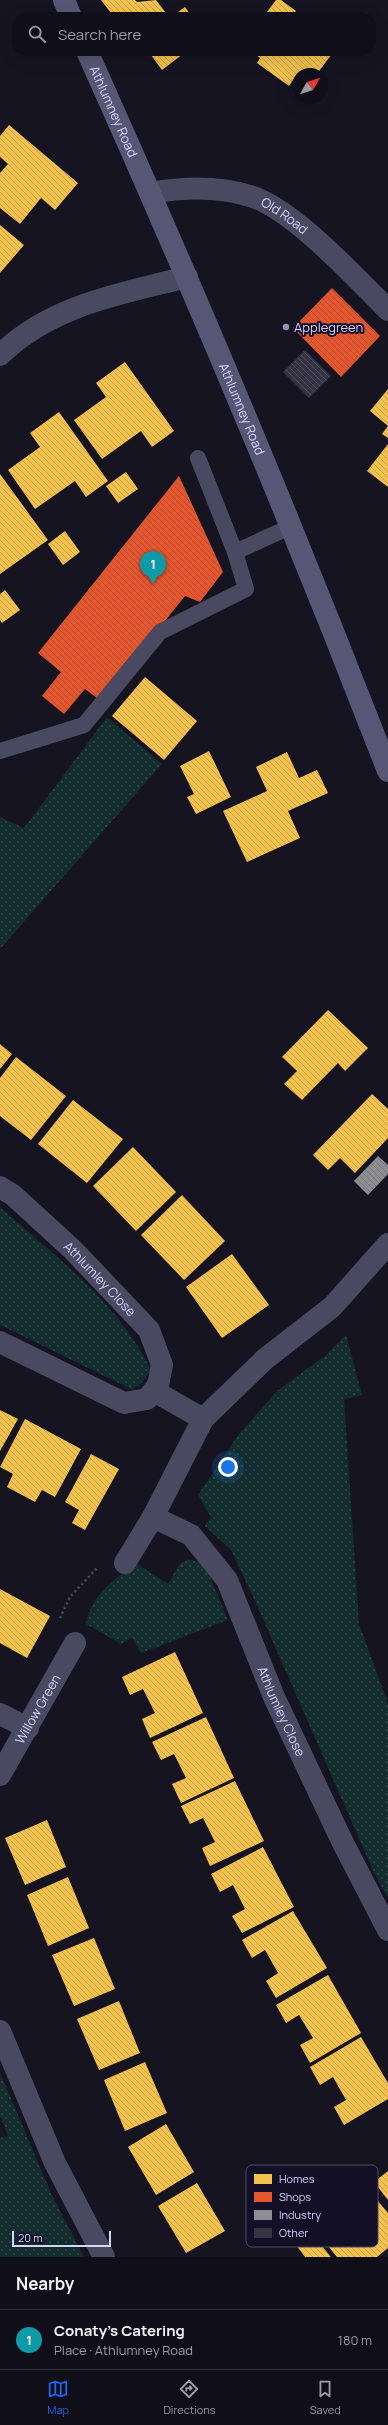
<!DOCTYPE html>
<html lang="en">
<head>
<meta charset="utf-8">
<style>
	:root { --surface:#100f19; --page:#1e1d26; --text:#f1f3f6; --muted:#9c9ca2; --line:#302f38; --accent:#2563eb }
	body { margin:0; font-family:Manrope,sans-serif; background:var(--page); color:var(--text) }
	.compass { position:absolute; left:292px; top:68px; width:36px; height:36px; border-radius:50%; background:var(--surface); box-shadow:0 4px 16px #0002; rotate:51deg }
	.scale { position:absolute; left:12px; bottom:10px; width:99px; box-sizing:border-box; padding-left:4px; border:2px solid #d9d4ff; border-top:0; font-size:11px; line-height:14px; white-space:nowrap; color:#d9d4ff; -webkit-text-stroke:3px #130f26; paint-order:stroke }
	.you { position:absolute; left:228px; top:1467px; width:14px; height:14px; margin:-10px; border:3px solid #fff; border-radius:50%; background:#1a73e8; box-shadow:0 0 0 6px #1a73e833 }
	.badge { display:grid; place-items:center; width:26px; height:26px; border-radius:50%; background:var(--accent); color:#fff; font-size:13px; font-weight:700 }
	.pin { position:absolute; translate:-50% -33px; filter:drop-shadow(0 1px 2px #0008) }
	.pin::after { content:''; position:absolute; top:21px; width:14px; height:12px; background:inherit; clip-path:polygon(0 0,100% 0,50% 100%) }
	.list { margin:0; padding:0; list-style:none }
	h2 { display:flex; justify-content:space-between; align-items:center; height:52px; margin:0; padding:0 16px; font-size:17px }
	h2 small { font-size:13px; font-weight:400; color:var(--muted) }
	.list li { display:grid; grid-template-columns:26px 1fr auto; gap:12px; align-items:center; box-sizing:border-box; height:60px; padding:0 16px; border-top:1px solid var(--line) }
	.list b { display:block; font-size:15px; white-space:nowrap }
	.list p { margin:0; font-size:13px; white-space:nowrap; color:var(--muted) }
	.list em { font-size:13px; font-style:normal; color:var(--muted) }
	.icon { flex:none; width:22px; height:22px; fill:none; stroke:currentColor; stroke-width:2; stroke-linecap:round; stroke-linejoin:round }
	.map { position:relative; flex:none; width:388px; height:2257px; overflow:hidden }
	.search { position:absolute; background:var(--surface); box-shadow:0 4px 16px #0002; left:12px; right:12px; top:12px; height:44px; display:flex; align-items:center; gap:10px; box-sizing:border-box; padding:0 14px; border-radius:16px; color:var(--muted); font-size:15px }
	.sheet { height:112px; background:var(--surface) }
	nav { display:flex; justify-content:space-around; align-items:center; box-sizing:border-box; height:56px; border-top:1px solid var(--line); background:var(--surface); font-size:11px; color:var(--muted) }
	nav a { display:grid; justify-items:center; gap:2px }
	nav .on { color:var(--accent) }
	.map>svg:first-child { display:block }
	.grass { fill:url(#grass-dots) }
	.homes { fill:url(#homes-back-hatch) }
	.shops { fill:url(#shops-back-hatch) }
	.industry { fill:url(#industry-back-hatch) }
	.building { fill:url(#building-back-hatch) }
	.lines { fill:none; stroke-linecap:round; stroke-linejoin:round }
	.path { stroke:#44505f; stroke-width:2.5; stroke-dasharray:2 3; stroke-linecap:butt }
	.service { stroke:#4a4962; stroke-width:16 }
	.minor { stroke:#4a4962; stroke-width:22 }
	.secondary { stroke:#575674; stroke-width:22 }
	.poi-dot { fill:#9591b1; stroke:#130f26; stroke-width:1.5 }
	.labels { text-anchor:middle; stroke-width:4; stroke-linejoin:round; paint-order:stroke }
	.street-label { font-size:13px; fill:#d9d4ff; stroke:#130f26 }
	.poi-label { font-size:13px; fill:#d9d4ff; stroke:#130f26; text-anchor:start }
	.key { fill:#130f26; stroke:#4e4a67; stroke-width:1 }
	.key-label { font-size:11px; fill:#d9d4ff }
</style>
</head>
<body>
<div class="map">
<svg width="388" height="2257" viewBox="0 0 388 2257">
	<defs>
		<pattern id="grass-dots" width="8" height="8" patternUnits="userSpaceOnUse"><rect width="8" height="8" fill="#132c2d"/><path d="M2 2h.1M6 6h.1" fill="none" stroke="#354a4c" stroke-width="1.8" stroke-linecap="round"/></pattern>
		<pattern id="homes-back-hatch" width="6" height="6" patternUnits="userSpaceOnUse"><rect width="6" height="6" fill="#f2c14e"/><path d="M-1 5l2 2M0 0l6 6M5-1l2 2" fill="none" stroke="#c6a14e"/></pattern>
		<pattern id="shops-back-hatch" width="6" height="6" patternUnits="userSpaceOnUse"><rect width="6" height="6" fill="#e4572e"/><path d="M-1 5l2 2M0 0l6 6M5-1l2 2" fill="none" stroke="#b35037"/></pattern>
		<pattern id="industry-back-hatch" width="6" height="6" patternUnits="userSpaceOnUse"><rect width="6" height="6" fill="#8d8d92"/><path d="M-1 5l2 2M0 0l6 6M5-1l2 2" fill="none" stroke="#76767d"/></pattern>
		<pattern id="building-back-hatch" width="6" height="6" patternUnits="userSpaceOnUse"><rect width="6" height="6" fill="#343243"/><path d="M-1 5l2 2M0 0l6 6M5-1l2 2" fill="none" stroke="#514f5f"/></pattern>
	</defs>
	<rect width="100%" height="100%" fill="#161421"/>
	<g class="grass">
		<path d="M 107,717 L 162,764 L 0,949 L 0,817 L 24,828 Z"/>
		<path d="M 0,1207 C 55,1256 118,1302 151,1370 L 140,1385 L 131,1389 L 0,1325 Z"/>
		<path d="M 346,1335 L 362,1395 L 344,1399 L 359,1624 L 388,1703 L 388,1898 L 375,1875 L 255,1601 L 231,1550 L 205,1526 L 211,1517 L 198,1495 L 239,1434 L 277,1391 L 326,1355 Z"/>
		<path d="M 187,1559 L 199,1562 L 208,1572 L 228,1620 L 141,1653 L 132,1638 L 121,1644 L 86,1624 C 90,1597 115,1577 137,1564 L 168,1584 L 179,1565 Z"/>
		<path d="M 0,2072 L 51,2193 L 84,2257 L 0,2257 L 0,2138 L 8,2136 L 0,2116 Z"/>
	</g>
	<g class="homes">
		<path d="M 101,0 L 135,0 L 137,2 L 156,0 L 169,17 L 114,17 Z"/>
		<path d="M 276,0 L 281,0 L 296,11 L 291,17 L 263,17 Z"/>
		<path d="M 185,7 L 192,17 L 171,17 Z"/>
		<path d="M 148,51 L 187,51 L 162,70 Z"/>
		<path d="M 251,51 L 334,51 L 317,74 L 298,74 L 298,78 L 296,76 L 289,86 L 257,63 L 260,58 Z"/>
		<path d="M 9,125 L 78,183 L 55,210 L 41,198 L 20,224 L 0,208 L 0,173 L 8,164 L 0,157 L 0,136 Z"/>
		<path d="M 0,225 L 24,245 L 0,273 Z"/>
		<path d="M 125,362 L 174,431 L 152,447 L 141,431 L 102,459 L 74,420 L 106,397 L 96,383 Z"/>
		<path d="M 388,389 L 388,438 L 382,434 L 388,426 L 370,411 Z"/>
		<path d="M 59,412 L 108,481 L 86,497 L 75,481 L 35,509 L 8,470 L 40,447 L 30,433 Z"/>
		<path d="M 388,444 L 388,487 L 367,471 Z"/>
		<path d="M 126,472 L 138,489 L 118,503 L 106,486 Z"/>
		<path d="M 0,474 L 48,540 L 0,574 Z"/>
		<path d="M 65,531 L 80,552 L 63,565 L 48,544 Z"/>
		<path d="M 5,590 L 20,610 L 2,623 L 0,620 L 0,594 Z"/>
		<path d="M 145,677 L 197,721 L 164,760 L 112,716 Z"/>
		<path d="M 209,751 L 231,797 L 196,814 L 187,797 L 194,794 L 180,766 Z"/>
		<path d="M 287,752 L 299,778 L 317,770 L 328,793 L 288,811 L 300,838 L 247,862 L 223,811 L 267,791 L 256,767 Z"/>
		<path d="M 328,1010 L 368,1048 L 345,1071 L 338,1063 L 302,1100 L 284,1084 L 297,1071 L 282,1057 Z"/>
		<path d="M 0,1044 L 12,1054 L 0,1069 Z"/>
		<path d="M 16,1057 L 66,1096 L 31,1140 L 0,1116 L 0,1078 Z"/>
		<path d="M 372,1094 L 388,1109 L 388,1138 L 355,1173 L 340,1158 L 328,1170 L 313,1155 Z"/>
		<path d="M 73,1100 L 123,1139 L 87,1183 L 38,1144 Z"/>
		<path d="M 133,1147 L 176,1192 L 136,1231 L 93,1186 Z"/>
		<path d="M 182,1195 L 225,1241 L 184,1280 L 141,1235 Z"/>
		<path d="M 232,1254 L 269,1305 L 222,1338 L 186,1287 Z"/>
		<path d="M 0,1410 L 18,1419 L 0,1451 Z"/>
		<path d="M 25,1419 L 81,1449 L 55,1497 L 42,1490 L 35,1502 L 7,1487 L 13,1474 L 0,1467 Z"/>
		<path d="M 91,1454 L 119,1469 L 85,1530 L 72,1523 L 79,1510 L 65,1502 Z"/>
		<path d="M 0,1589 L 50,1616 L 27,1658 L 0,1643 Z"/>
		<path d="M 175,1652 L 203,1713 L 150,1738 L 142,1719 L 155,1713 L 143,1689 L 130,1695 L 122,1677 Z"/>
		<path d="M 206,1717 L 234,1778 L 181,1803 L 172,1784 L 186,1778 L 174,1754 L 161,1760 L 152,1742 Z"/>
		<path d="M 235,1781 L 264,1841 L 210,1866 L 202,1848 L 215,1842 L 203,1818 L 190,1824 L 181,1806 Z"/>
		<path d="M 47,1820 L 66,1867 L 25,1885 L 5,1838 Z"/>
		<path d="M 263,1847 L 294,1907 L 242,1933 L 232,1916 L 245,1909 L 233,1885 L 220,1892 L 211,1874 Z"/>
		<path d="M 68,1877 L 89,1928 L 48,1946 L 27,1895 Z"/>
		<path d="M 293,1911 L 327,1968 L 276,1998 L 266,1981 L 278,1973 L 265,1950 L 252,1958 L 242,1940 Z"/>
		<path d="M 94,1938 L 115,1989 L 74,2006 L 52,1955 Z"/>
		<path d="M 328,1975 L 361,2033 L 310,2063 L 300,2045 L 313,2038 L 299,2015 L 286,2023 L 276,2005 Z"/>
		<path d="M 119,2001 L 140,2053 L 99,2070 L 77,2019 Z"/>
		<path d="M 361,2037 L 388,2083 L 388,2099 L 344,2125 L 334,2107 L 346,2100 L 333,2077 L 320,2085 L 310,2067 Z"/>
		<path d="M 145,2062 L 167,2113 L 125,2131 L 104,2080 Z"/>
		<path d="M 166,2124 L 194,2172 L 156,2195 L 128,2147 Z"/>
		<path d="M 388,2171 L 388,2200 L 374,2182 Z"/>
		<path d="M 197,2183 L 225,2231 L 186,2253 L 158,2206 Z"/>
		<path d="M 367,2188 L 388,2213 L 388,2248 L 377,2257 L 337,2257 L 316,2231 L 331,2218 L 340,2229 L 361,2212 L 352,2201 Z"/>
		<path d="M 311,2233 L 331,2257 L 305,2257 L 296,2245 Z"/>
	</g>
	<g class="shops">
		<path d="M 332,288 L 380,336 L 341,377 L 293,328 Z"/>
		<path d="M 179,476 L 223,572 L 200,602 L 185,596 L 101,701 L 85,689 L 64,714 L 42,696 L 61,672 L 38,653 Z"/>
	</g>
	<path class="industry" d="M 378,1156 L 388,1165 L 388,1174 L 368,1195 L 354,1181 Z"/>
	<path class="building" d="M 305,350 L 331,376 L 309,398 L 283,372 Z"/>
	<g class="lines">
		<path class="path" d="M 60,1618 L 70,1597 L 97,1568"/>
		<g class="service">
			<path d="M 235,552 L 292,526"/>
			<path d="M 0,751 L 84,725 L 160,632 L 246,589 L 235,552 L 198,458"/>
		</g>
		<g class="minor">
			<path id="s1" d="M 151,193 C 184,187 217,186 250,196 C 292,208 356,278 388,310"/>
			<path d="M 0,355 C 51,305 120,294 187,277"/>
			<path id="s2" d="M 0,1187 L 13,1195 L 73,1250 L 149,1330 L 162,1365 L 158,1385 L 147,1399 L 124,1403 L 0,1342"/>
			<path d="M 154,1391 L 203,1419"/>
			<path id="s3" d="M 153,1517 L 191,1535 L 227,1580 L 274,1697 L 342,1841 L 388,1930"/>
			<path d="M 125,1563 L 153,1517 L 203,1419 L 265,1359 L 332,1307 L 388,1244"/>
			<path d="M 0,1714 L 28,1728"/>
			<path id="s4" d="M 0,1775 L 75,1643"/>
			<path d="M 0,2031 L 55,2163 L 104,2257"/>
		</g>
		<g class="secondary">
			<path d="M 64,0 L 71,17"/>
			<path id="s5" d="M 87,51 C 194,289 294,528 388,771"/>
		</g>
	</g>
	<circle class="poi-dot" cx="286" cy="327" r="4"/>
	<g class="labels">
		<g class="street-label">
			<text dy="5" stroke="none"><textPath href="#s5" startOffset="66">Athlumney Road</textPath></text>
			<text dy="5" stroke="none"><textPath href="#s1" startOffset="140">Old Road</textPath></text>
			<text dy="5" stroke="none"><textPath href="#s5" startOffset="390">Athlumney Road</textPath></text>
			<text dy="5" stroke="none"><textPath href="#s2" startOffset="136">Athlumley Close</textPath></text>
			<text dy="5" stroke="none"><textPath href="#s4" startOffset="76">Willow Green</textPath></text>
			<text dy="5" stroke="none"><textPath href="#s3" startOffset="242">Athlumley Close</textPath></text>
		</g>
		<g class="poi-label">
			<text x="294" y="332">Applegreen</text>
		</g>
	</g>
	<rect x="246" y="2165" width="132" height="82" rx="6" class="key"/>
	<rect x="254" y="2174" width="18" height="10" fill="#f2c14e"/>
	<rect x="254" y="2192" width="18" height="10" fill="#e4572e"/>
	<rect x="254" y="2210" width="18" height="10" fill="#8d8d92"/>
	<rect x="254" y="2228" width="18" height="10" fill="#343243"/>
	<g class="key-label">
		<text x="279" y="2183">Homes</text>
		<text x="279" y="2201">Shops</text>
		<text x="279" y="2219">Industry</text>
		<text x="279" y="2237">Other</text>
	</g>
</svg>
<svg class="compass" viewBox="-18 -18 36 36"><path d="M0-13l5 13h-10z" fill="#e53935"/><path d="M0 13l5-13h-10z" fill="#9c9ca2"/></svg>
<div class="scale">20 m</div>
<div class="you"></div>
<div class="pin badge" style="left:153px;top:584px;background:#0f9aa8">1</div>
<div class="search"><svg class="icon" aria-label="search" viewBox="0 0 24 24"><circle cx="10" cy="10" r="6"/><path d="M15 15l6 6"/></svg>Search here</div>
</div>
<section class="sheet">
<h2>Nearby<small></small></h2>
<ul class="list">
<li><span class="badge" style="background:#0f9aa8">1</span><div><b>Conaty's Catering</b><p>Place · Athlumney Road</p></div><em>180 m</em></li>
</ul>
</section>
<nav>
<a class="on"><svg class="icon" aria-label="map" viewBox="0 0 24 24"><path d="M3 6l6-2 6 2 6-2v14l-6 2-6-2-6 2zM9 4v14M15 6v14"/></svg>Map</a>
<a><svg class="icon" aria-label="directions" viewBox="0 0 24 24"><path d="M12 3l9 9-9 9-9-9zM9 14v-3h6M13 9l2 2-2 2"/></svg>Directions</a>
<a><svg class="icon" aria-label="saved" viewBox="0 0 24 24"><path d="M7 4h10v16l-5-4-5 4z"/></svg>Saved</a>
</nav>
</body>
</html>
